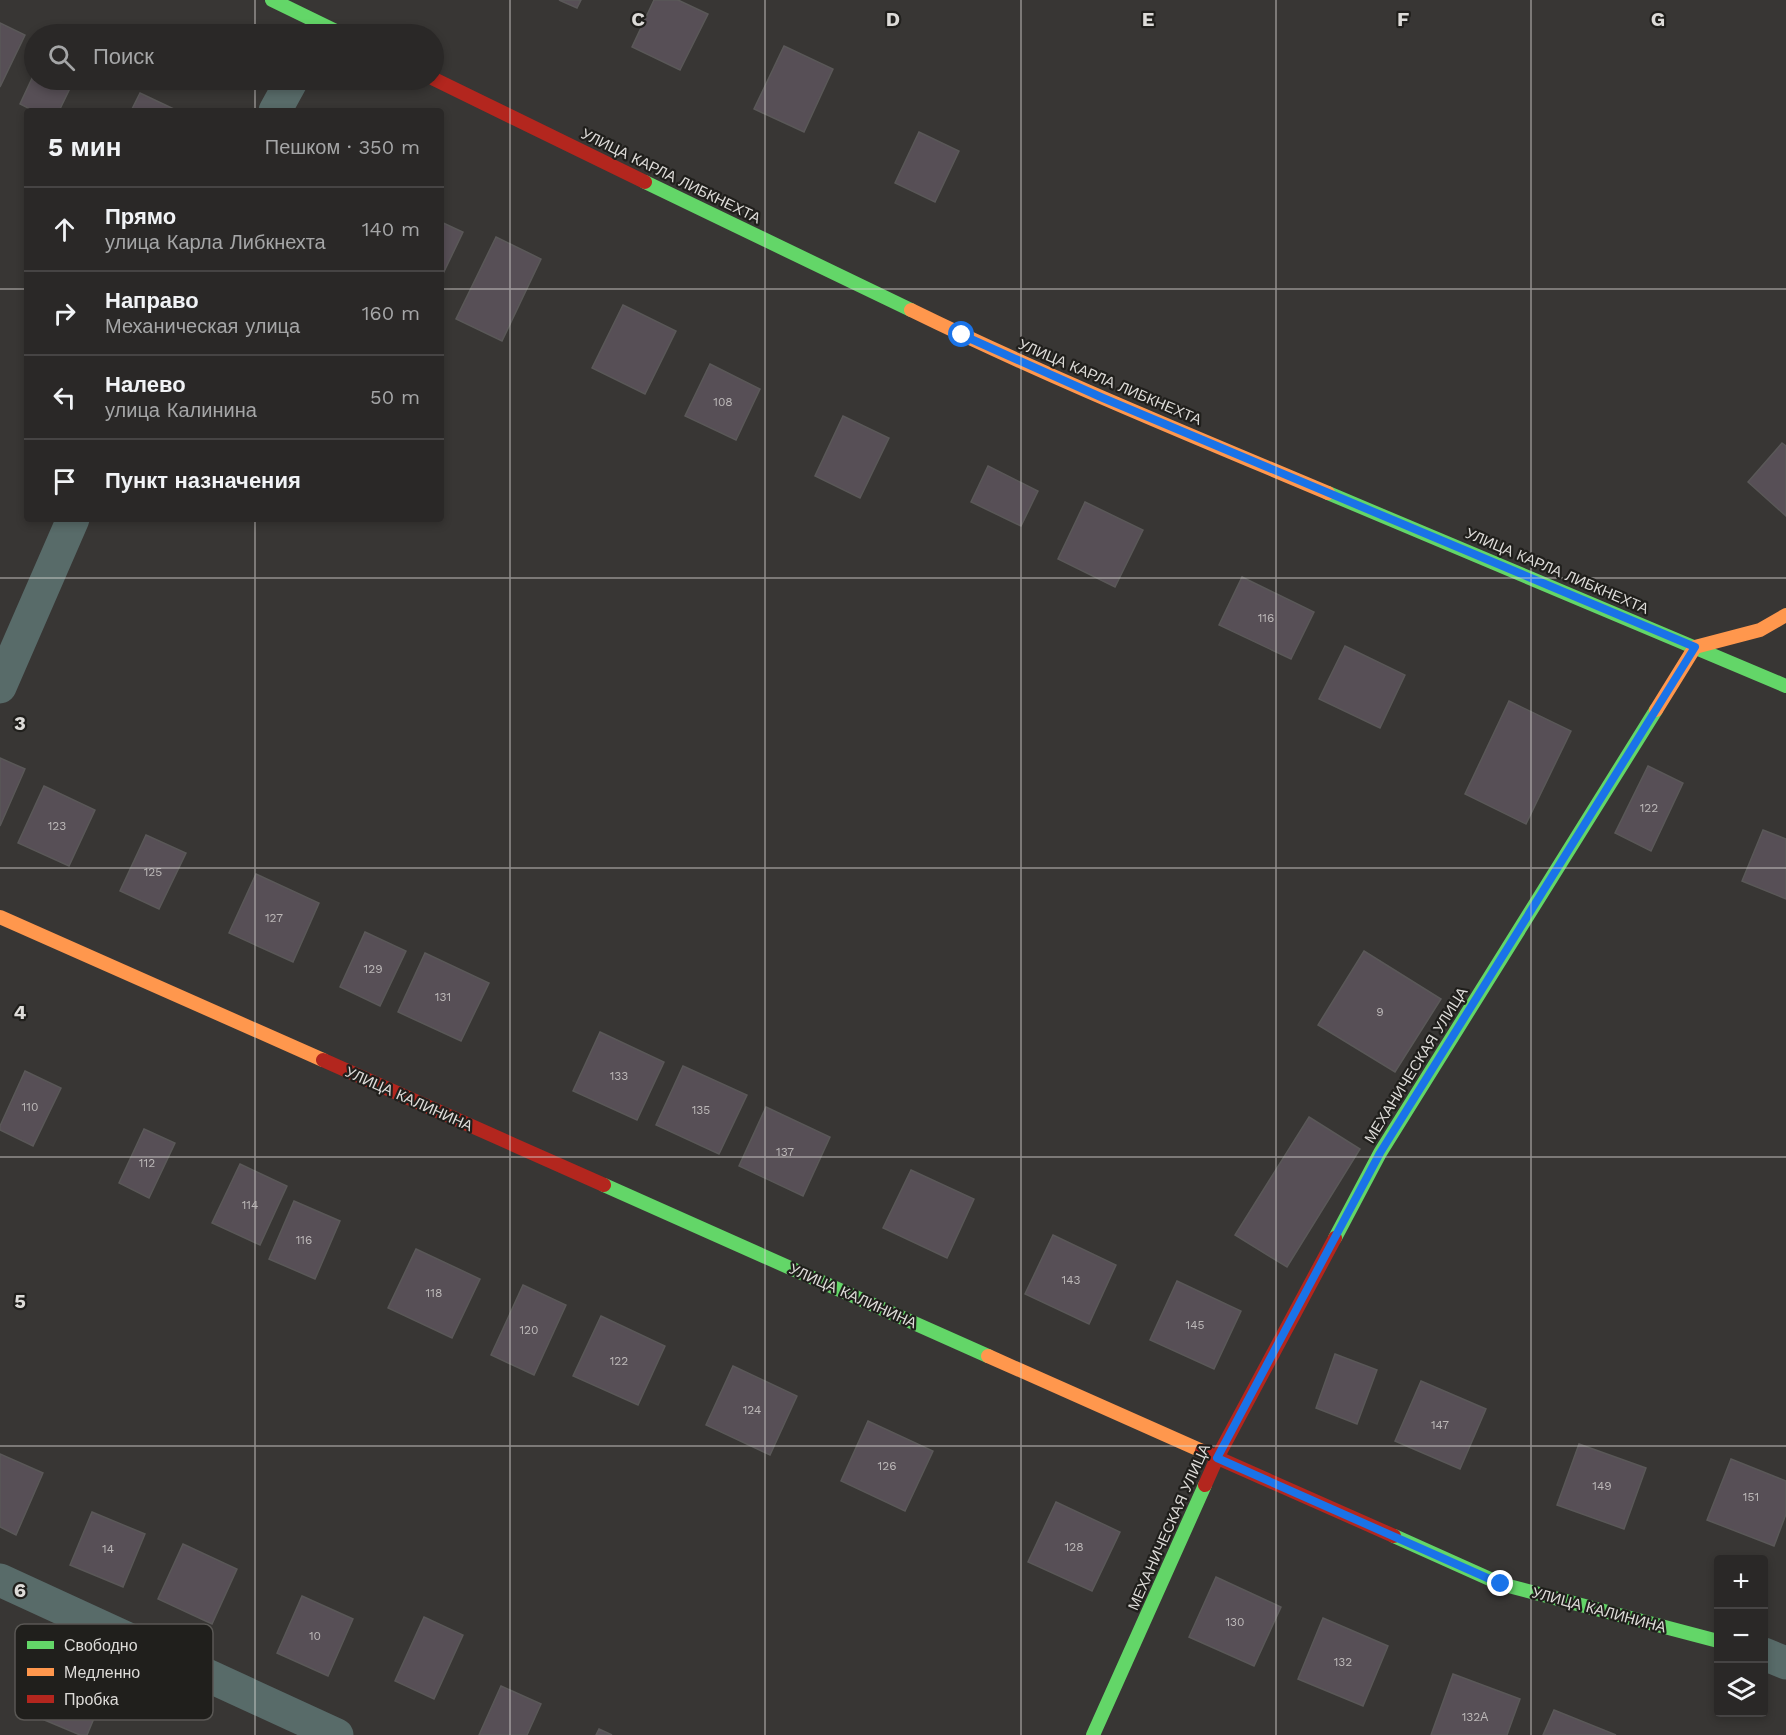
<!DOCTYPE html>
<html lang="ru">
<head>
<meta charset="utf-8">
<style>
	:root { --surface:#2a2827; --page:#363433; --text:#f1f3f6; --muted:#a5a6a7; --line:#464444 }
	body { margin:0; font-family:"Work Sans",sans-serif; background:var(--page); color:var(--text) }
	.controls { position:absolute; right:18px; bottom:18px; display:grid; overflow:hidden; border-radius:6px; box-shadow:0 3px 9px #0003 }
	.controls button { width:54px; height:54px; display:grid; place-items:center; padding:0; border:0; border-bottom:2px solid var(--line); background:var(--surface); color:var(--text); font:30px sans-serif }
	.stop { position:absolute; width:18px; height:18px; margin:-14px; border:4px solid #1a73e8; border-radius:50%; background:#fff }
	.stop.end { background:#1a73e8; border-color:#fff; box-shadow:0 2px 6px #0008 }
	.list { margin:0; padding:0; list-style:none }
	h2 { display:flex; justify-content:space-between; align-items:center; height:78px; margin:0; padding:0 24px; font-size:26px }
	h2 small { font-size:20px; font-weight:400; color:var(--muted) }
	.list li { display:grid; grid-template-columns:39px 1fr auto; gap:18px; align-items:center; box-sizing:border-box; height:84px; padding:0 24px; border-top:2px solid var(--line) }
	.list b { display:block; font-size:22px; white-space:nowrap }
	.list p { margin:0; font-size:20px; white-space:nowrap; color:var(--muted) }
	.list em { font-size:20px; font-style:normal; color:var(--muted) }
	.icon { flex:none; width:33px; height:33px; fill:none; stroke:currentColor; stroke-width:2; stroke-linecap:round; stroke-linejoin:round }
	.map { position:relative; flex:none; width:1786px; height:1735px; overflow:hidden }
	.search { position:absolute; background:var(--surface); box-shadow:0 3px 9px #0003; left:24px; top:24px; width:420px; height:66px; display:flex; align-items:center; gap:15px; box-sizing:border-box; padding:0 21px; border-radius:33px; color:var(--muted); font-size:22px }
	.panel { position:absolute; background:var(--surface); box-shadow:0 3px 9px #0003; left:24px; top:108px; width:420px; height:414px; border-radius:6px }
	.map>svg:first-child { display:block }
	.building { fill:#574f56; stroke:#5a5858; stroke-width:1.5 }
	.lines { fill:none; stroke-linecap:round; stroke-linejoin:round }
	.street { stroke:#586b69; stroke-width:33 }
	.fast { stroke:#63d668; stroke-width:14 }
	.slow { stroke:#ff974d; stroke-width:14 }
	.jam { stroke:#b3261e; stroke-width:14 }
	.route { stroke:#1a73e8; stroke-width:8 }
	.grid { fill:none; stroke:#dddbd8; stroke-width:1.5; stroke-opacity:0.55 }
	.labels { text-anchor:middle; stroke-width:4.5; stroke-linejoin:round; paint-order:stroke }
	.number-label { font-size:12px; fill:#bcb8b8 }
	.street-label { font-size:15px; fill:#dddbd8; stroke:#201f1c }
	.key { fill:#201f1c; stroke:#595754; stroke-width:1.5 }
	.key-label { font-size:16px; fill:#dddbd8 }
	.grid-label { font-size:20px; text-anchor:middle; font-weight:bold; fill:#dddbd8; stroke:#201f1c; stroke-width:4.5; stroke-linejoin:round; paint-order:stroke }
</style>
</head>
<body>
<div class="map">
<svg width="1786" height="1735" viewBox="0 0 1786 1735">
	<rect width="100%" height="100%" fill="#383634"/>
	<g class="building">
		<path d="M 559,0 L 581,0 L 577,8 Z"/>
		<path d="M 654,0 L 678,0 L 708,14 L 680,70 L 632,47 Z"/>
		<path d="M 0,23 L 25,35 L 0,87 Z"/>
		<path d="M 784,46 L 833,69 L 804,132 L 754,109 Z"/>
		<path d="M 34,74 L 34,80 L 74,80 L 59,111 L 34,111 L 20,104 Z"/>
		<path d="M 140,93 L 178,111 L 131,111 Z"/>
		<path d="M 919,132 L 959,151 L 935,202 L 895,183 Z"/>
		<path d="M 441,222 L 463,232 L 441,278 Z"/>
		<path d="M 496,237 L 541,259 L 502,341 L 456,319 Z"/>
		<path d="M 623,305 L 676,331 L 645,394 L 592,368 Z"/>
		<path d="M 710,364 L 760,389 L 736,440 L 685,416 Z"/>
		<path d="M 843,416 L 889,438 L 860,498 L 815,476 Z"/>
		<path d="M 1782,443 L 1786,446 L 1786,516 L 1748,482 Z"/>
		<path d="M 988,466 L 1038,491 L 1021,526 L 971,502 Z"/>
		<path d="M 1085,502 L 1143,530 L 1115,587 L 1058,559 Z"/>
		<path d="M 1242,577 L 1314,612 L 1291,659 L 1219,625 Z"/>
		<path d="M 1345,646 L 1405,675 L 1380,728 L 1319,699 Z"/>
		<path d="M 1509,701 L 1571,731 L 1526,824 L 1465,794 Z"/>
		<path d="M 0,758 L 25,769 L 0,826 Z"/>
		<path d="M 1648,766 L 1683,783 L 1651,851 L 1615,833 Z"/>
		<path d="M 44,786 L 95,810 L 69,866 L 18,843 Z"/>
		<path d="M 1763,830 L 1786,839 L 1786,899 L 1742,881 Z"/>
		<path d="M 146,835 L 186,853 L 159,909 L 120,891 Z"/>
		<path d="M 256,874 L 319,903 L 293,962 L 229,933 Z"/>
		<path d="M 365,932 L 406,951 L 380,1006 L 340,987 Z"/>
		<path d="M 1364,951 L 1441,999 L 1395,1072 L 1318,1025 Z"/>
		<path d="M 425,953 L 489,983 L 461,1041 L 398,1012 Z"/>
		<path d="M 600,1032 L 664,1062 L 637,1120 L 573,1091 Z"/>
		<path d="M 683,1066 L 747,1095 L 719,1154 L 656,1125 Z"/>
		<path d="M 25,1071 L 61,1088 L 33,1146 L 0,1130 L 0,1126 Z"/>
		<path d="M 766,1107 L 830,1137 L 803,1196 L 739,1166 Z"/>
		<path d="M 1309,1117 L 1360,1149 L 1287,1267 L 1235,1235 Z"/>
		<path d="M 144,1129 L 175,1143 L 149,1198 L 119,1183 Z"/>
		<path d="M 240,1164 L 287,1186 L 260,1245 L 212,1223 Z"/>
		<path d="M 911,1170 L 974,1199 L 947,1258 L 883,1228 Z"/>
		<path d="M 294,1201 L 340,1221 L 315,1279 L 269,1259 Z"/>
		<path d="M 1053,1235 L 1116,1265 L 1089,1324 L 1025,1294 Z"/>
		<path d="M 416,1249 L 480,1279 L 452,1338 L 388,1308 Z"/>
		<path d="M 1177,1281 L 1241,1311 L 1214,1369 L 1150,1340 Z"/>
		<path d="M 523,1285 L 566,1305 L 534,1375 L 491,1355 Z"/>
		<path d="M 601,1316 L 665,1346 L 638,1405 L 573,1376 Z"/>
		<path d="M 1335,1354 L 1377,1370 L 1357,1424 L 1316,1408 Z"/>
		<path d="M 733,1366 L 797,1396 L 770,1455 L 706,1425 Z"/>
		<path d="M 1421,1381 L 1486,1409 L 1460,1469 L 1395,1441 Z"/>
		<path d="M 868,1421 L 933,1451 L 905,1511 L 841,1481 Z"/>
		<path d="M 1579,1444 L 1646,1468 L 1624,1529 L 1557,1505 Z"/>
		<path d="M 0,1454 L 43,1473 L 16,1535 L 0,1527 Z"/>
		<path d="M 1731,1459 L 1786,1481 L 1786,1514 L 1774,1546 L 1707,1520 Z"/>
		<path d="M 1056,1502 L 1120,1532 L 1092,1591 L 1028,1562 Z"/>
		<path d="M 92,1512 L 145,1534 L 123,1587 L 70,1565 Z"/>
		<path d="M 183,1544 L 237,1569 L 212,1624 L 158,1599 Z"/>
		<path d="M 1216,1577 L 1281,1607 L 1254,1666 L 1189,1637 Z"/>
		<path d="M 302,1596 L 353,1619 L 328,1676 L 277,1653 Z"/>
		<path d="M 424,1617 L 463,1635 L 434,1699 L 395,1681 Z"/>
		<path d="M 1323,1618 L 1388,1646 L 1363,1706 L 1298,1679 Z"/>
		<path d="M 53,1656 L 110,1680 L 87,1735 L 80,1735 L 28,1713 Z"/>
		<path d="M 1453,1674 L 1520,1699 L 1507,1735 L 1431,1735 Z"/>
		<path d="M 501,1686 L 541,1704 L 527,1735 L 479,1735 Z"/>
		<path d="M 1554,1710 L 1616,1735 L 1543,1735 Z"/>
		<path d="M 599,1729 L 612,1735 L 596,1735 Z"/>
	</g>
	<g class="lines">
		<g class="street">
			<path d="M 275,111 L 292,80"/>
			<path d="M 0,687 L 73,519"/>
			<path d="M 0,1580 L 337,1735"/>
			<path d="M 1764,1654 L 1786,1663"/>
		</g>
		<g class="fast">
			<path d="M 272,0 L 342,34"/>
			<path d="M 645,182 L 911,310"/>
			<path d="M 1328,493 L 1786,686"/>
			<path d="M 604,1185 L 988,1356"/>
			<path d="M 1335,1238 L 1380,1153 L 1656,710"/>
			<path d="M 1394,1536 L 1501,1584 L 1718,1641"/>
			<path d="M 1093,1735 L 1205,1485"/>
		</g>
		<g class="slow">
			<path d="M 911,310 C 1048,377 1188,434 1328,493"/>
			<path d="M 1656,710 L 1695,647 L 1760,630 L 1786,615"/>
			<path d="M 0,917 L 323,1060"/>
			<path d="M 988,1356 L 1202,1451"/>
		</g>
		<g class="jam">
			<path d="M 434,79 L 645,182"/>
			<path d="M 323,1060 L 604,1185"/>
			<path d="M 1202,1451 L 1394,1536"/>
			<path d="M 1205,1485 L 1217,1458 L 1335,1238"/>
		</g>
	</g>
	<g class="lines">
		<path class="route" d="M 962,335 L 1103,398 L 1695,647 L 1380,1153 L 1217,1458 L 1501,1584"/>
	</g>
	<path class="grid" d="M 255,0 L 255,34M 510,0 L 510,1735M 765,0 L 765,1735M 1021,0 L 1021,1735M 1276,0 L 1276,1735M 1531,0 L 1531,1735M 255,80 L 255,111M 0,289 L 27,289M 441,289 L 1786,289M 255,519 L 255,1735M 0,578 L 1786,578M 0,868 L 1786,868M 0,1157 L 1786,1157M 0,1446 L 1786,1446"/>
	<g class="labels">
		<g class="number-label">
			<text x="723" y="406">108</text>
			<text x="1266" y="622">116</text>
			<text x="1649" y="812">122</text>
			<text x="57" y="830">123</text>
			<text x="153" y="876">125</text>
			<text x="274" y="922">127</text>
			<text x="373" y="973">129</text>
			<text x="443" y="1001">131</text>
			<text x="1380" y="1016">9</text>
			<text x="619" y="1080">133</text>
			<text x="30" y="1111">110</text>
			<text x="701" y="1114">135</text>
			<text x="785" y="1156">137</text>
			<text x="147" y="1167">112</text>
			<text x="250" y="1209">114</text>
			<text x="304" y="1244">116</text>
			<text x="1071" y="1284">143</text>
			<text x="434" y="1297">118</text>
			<text x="1195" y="1329">145</text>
			<text x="529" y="1334">120</text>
			<text x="619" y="1365">122</text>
			<text x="752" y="1414">124</text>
			<text x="1440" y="1429">147</text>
			<text x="887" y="1470">126</text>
			<text x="1602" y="1490">149</text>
			<text x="1751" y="1501">151</text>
			<text x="1074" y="1551">128</text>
			<text x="108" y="1553">14</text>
			<text x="1235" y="1626">130</text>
			<text x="315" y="1640">10</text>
			<text x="1343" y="1666">132</text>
			<text x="1475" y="1721">132А</text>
		</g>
		<g class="street-label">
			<text transform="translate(671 176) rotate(26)" y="5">УЛИЦА КАРЛА ЛИБКНЕХТА</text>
			<text transform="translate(1110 382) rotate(23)" y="5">УЛИЦА КАРЛА ЛИБКНЕХТА</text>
			<text transform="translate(1557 571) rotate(23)" y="5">УЛИЦА КАРЛА ЛИБКНЕХТА</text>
			<text transform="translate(1416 1065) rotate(-58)" y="5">МЕХАНИЧЕСКАЯ УЛИЦА</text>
			<text transform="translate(409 1099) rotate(24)" y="5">УЛИЦА КАЛИНИНА</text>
			<text transform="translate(853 1296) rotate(24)" y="5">УЛИЦА КАЛИНИНА</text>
			<text transform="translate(1169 1527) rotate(-66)" y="5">МЕХАНИЧЕСКАЯ УЛИЦА</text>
			<text transform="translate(1599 1610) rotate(15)" y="5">УЛИЦА КАЛИНИНА</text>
		</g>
	</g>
	<rect x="15" y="1624" width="198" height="96" rx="9" class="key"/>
	<rect x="27" y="1641" width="27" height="8" fill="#63d668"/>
	<rect x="27" y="1668" width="27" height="8" fill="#ff974d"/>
	<rect x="27" y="1695" width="27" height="8" fill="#b3261e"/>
	<g class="key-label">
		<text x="64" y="1651">Свободно</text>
		<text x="64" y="1678">Медленно</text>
		<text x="64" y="1705">Пробка</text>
	</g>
	<g class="grid-label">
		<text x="638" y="26">C</text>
		<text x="893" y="26">D</text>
		<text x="1148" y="26">E</text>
		<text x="1403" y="26">F</text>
		<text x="1658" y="26">G</text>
		<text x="20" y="730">3</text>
		<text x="20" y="1019">4</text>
		<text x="20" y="1308">5</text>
		<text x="20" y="1597">6</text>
	</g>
</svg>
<div class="controls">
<button>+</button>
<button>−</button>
<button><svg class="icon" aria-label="layers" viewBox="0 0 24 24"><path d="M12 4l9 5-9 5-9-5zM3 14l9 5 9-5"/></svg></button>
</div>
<div class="stop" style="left:962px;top:335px"></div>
<div class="stop end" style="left:1501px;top:1584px"></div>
<div class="search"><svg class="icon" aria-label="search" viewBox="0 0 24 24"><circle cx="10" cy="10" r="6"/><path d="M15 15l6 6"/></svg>Поиск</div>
<section class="panel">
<h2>5 мин<small>Пешком · 350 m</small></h2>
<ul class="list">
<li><svg class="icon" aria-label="ahead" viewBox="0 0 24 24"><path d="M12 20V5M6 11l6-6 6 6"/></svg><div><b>Прямо</b><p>улица Карла Либкнехта</p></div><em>140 m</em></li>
<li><svg class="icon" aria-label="right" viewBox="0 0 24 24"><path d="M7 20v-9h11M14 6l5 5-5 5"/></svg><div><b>Направо</b><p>Механическая улица</p></div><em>160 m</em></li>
<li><svg class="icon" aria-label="left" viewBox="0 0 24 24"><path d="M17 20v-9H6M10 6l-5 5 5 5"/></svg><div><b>Налево</b><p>улица Калинина</p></div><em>50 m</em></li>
<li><svg class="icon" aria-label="arrive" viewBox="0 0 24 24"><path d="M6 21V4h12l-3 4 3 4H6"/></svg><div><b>Пункт назначения</b></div></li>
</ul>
</section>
</div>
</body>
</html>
